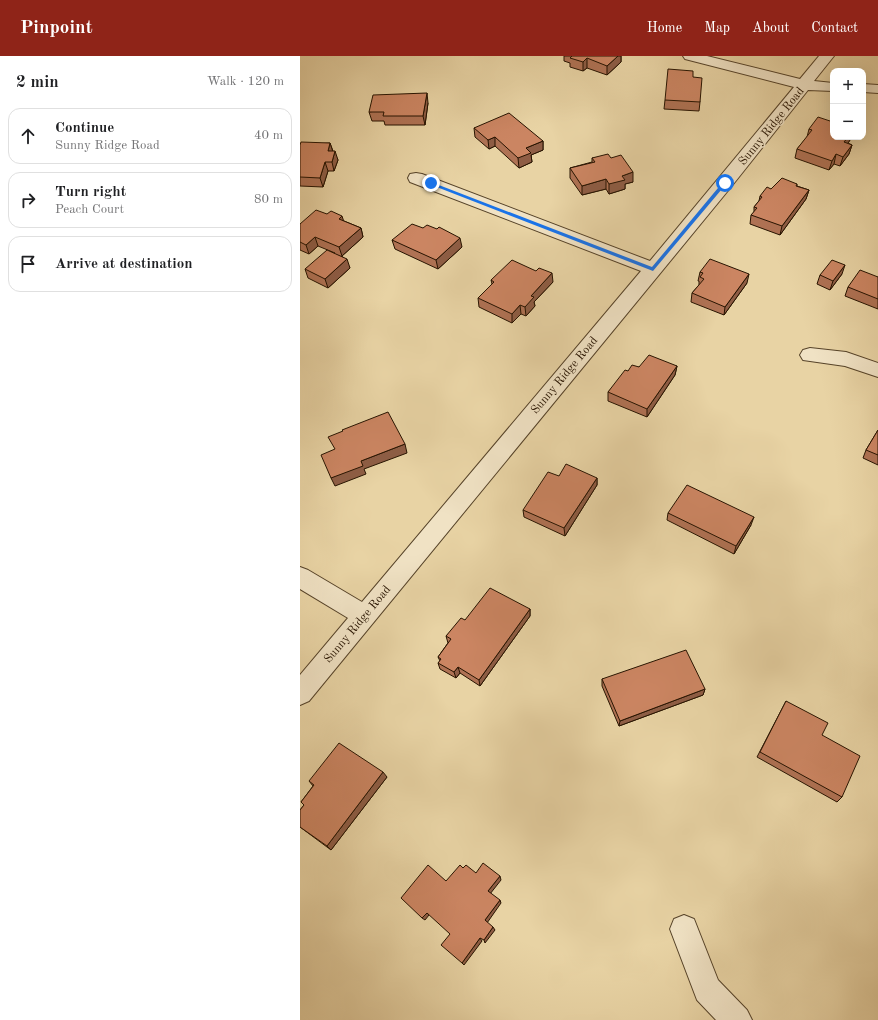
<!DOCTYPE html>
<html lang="en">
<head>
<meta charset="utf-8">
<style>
	:root { --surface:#fff; --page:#f2f2f2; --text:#202124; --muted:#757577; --line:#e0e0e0; --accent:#8f2418 }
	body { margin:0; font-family:"Old Standard TT",serif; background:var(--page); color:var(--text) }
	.controls { position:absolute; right:12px; top:12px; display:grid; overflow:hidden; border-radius:8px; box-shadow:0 4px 16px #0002 }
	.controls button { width:36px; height:36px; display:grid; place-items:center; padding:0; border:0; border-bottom:1px solid var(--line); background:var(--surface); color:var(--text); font:20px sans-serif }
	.stop { position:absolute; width:12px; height:12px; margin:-9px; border:3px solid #1a73e8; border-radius:50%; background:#fff }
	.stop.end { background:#1a73e8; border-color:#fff; box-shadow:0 1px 4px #0008 }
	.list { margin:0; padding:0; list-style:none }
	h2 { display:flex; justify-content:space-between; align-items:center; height:52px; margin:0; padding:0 16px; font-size:17px }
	h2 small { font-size:13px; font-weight:400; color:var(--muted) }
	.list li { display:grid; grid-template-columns:26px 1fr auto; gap:12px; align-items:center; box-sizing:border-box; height:56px; margin:0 8px 8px; padding:0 8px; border:1px solid var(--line); border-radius:12px }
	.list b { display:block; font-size:15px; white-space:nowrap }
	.list p { margin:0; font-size:13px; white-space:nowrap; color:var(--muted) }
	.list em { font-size:13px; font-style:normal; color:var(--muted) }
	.icon { flex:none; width:22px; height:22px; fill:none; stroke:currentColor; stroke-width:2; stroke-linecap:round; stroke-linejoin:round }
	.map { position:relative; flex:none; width:578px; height:964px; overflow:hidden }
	header { display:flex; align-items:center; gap:24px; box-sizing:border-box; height:56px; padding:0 20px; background:var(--accent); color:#fff }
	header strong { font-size:19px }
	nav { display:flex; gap:22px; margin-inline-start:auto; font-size:14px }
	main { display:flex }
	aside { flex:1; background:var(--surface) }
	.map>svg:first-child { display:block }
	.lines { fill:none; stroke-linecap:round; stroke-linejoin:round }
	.minor-casing { stroke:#564329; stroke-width:2 }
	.minor { fill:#f0e2c4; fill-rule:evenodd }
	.wall { fill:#af7254; stroke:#261300 }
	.shaded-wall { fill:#8e5d45; stroke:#261300 }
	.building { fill:#cb8562; stroke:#261300 }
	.route { fill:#1a73e8 }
	.labels { text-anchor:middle; stroke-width:3; stroke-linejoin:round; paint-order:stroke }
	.street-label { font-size:12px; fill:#261300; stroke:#f0e2c4 }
</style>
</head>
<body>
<header>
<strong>Pinpoint</strong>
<nav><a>Home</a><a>Map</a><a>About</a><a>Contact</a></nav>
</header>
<main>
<aside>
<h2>2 min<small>Walk · 120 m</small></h2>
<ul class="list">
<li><svg class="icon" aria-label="ahead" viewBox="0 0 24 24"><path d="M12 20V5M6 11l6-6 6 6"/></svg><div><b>Continue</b><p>Sunny Ridge Road</p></div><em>40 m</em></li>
<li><svg class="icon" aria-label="right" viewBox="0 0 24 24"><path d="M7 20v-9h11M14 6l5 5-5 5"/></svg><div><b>Turn right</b><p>Peach Court</p></div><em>80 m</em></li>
<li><svg class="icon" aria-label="arrive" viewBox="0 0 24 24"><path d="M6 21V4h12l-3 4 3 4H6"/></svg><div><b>Arrive at destination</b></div></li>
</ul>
</aside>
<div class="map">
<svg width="578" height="964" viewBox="0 0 578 964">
	<rect width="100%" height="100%" fill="#e8d3a4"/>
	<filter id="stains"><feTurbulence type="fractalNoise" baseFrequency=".005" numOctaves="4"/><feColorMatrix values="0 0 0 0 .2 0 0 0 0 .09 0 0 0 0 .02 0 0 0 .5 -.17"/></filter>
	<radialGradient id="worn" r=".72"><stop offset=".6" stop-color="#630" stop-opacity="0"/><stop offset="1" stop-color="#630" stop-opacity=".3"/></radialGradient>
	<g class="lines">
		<defs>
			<g id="minor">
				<path d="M 383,0 L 407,0 L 500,23 L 519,0 L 534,0 L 514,25 L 533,27 L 533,35 L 508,34 L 431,131 L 9,645 L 0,649 L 0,619 L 48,562 L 0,533 L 0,511 L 8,514 L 62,546 L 341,215 L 110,126 L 108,122 L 110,118 L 116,117 L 122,118 L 350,205 L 494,31 L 385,3 Z"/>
				<path d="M 563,28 L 578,29 L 578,37 L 563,36 Z"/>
				<path d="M 510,292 L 546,296 L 578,307 L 578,321 L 545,310 L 503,304 L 500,299 L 503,294 Z"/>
				<path d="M 384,859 L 394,863 L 418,924 L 447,954 L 452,964 L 416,964 L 397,944 L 370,873 L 374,863 Z"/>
			</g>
		</defs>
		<use href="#minor" class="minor-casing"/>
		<use href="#minor" class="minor"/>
	</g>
	<g class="wall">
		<path d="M 264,0 L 321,0 L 321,6 L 307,19 L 287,12 L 283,15 L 270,11 L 270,7 L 264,5 Z"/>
		<path d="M 393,21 L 400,46 L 399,55 L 364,53 L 365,44 Z"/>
		<path d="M 128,47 L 125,69 L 85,69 L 84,65 L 72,65 L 69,56 Z"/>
		<path d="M 174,72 L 243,85 L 243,94 L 231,99 L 232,106 L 219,112 L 195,90 L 189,93 L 175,81 Z"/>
		<path d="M 509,73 L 550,84 L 548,87 L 552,89 L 549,98 L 540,110 L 534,108 L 529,114 L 495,102 L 497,93 L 507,81 Z"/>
		<path d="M 30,87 L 33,95 L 38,104 L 34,115 L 28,115 L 23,131 L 0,130 L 0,89 Z"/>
		<path d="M 292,102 L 311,102 L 333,126 L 325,128 L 325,133 L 309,138 L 306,133 L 282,139 L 270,122 L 270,112 L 292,106 Z"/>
		<path d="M 497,128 L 497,130 L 509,134 L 506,143 L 480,179 L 450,168 L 451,159 L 454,156 L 454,151 L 459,145 L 460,140 L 471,133 Z"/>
		<path d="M 44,165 L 61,172 L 63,181 L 42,200 L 50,212 L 28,232 L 8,222 L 5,213 L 35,197 L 18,190 L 9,198 L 0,194 L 0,168 Z"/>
		<path d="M 92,184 L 162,191 L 138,213 L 95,193 Z"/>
		<path d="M 400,216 L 447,227 L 424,259 L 391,246 L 392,237 L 399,229 L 399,225 L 398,225 Z"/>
		<path d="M 542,218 L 530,234 L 517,228 L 520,219 Z"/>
		<path d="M 578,221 L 578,253 L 545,240 L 548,231 Z"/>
		<path d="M 191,224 L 253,226 L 234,246 L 235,250 L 226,260 L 221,258 L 212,267 L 179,251 L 178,242 L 192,228 Z"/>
		<path d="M 377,310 L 375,319 L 347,361 L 308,345 L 308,336 L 328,315 L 339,311 Z"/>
		<path d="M 578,374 L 578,409 L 563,402 L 566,394 Z"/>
		<path d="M 297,422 L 297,429 L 265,480 L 224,461 L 223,454 Z"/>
		<path d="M 368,457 L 451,469 L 434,498 L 367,464 Z"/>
		<path d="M 230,553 L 230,560 L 180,630 L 160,617 L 156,622 L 140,613 L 138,607 L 140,605 L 138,601 L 148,587 L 146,580 L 165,564 Z"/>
		<path d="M 302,623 L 405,633 L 403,639 L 319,670 L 302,630 Z"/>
		<path d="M 486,645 L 522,679 L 542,741 L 537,746 L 457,701 Z"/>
		<path d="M 87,721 L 31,794 L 0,771 L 0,754 L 4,749 L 1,746 L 13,730 L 9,725 Z"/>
	</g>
	<g class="shaded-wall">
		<path d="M 318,0 L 321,0 L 321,6 L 307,19 L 307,10 Z"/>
		<path d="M 287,2 L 287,12 L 283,15 L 283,6 Z"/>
		<path d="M 127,37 L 128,47 L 125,69 L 123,60 Z"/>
		<path d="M 195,81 L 195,90 L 189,93 L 188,84 Z"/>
		<path d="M 548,81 L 551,81 L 550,84 L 542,96 L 544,86 Z"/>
		<path d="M 243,85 L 243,94 L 231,99 L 232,106 L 219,112 L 218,102 L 226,92 Z"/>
		<path d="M 30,87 L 33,96 L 28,95 Z"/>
		<path d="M 552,89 L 549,98 L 540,110 L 543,101 Z"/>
		<path d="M 35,95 L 38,104 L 34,115 L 32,106 Z"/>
		<path d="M 536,98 L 534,108 L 529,114 L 532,105 Z"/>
		<path d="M 25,106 L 28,115 L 23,131 L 20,122 Z"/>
		<path d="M 333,116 L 333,126 L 325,128 L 325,133 L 309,138 L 309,128 L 322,120 Z"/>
		<path d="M 306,123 L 306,133 L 282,139 L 282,130 Z"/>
		<path d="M 509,134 L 506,143 L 480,179 L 482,170 Z"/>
		<path d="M 42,160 L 45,169 L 39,163 Z"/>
		<path d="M 61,172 L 63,181 L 42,200 L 39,191 Z"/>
		<path d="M 15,181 L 18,190 L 9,198 L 6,189 Z"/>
		<path d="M 160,182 L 162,191 L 138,213 L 136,204 Z"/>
		<path d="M 47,203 L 50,212 L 28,232 L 25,223 Z"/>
		<path d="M 545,209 L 542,218 L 530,234 L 533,225 Z"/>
		<path d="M 252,217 L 253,226 L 234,246 L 235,250 L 226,260 L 225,251 L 231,240 Z"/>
		<path d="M 449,218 L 447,227 L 424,259 L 425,251 Z"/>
		<path d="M 220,249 L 221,258 L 212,267 L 212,258 Z"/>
		<path d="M 377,310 L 375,319 L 347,361 L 347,353 Z"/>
		<path d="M 105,388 L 107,397 L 64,413 L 66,418 L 35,430 L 31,422 L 61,405 Z"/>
		<path d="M 297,422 L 297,429 L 265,480 L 264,472 Z"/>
		<path d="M 454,461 L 451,469 L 434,498 L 436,490 Z"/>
		<path d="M 230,553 L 230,560 L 180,630 L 179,624 Z"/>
		<path d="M 158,611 L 160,617 L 156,622 L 154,616 Z"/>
		<path d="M 405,633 L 403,639 L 319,670 L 320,665 Z"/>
		<path d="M 83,716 L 87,721 L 31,794 L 27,790 Z"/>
		<path d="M 200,820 L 201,824 L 190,838 L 188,835 Z"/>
		<path d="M 200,844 L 201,847 L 187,867 L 185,864 Z"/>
		<path d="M 127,857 L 129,859 L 125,864 L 122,862 Z"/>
		<path d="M 193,871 L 195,874 L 185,887 L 184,884 Z"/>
		<path d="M 180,882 L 182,885 L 164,909 L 162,907 Z"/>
	</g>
	<g class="building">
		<path d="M 272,0 L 318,0 L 307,10 L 287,2 L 283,6 L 270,2 Z"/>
		<path d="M 368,13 L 393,15 L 393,21 L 402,22 L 400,46 L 365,44 Z"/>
		<path d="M 127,37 L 123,60 L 83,60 L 84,56 L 69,56 L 73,39 Z"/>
		<path d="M 209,57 L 243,85 L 226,92 L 231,97 L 218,102 L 195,81 L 188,84 L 174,72 Z"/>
		<path d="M 518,61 L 533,66 L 533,81 L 548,81 L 544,86 L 552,89 L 543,101 L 536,98 L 532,105 L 497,93 L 512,74 L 509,73 Z"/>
		<path d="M 1,86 L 30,87 L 28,95 L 35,95 L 32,106 L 25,106 L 20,122 L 0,121 L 0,89 Z"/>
		<path d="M 308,98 L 311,102 L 321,99 L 333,116 L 322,120 L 325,124 L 309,128 L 306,123 L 282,130 L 270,112 L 295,106 L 292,102 Z"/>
		<path d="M 482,122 L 497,128 L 496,130 L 509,134 L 482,170 L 451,159 L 457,152 L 454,151 L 462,141 L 460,140 L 467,131 L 471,133 Z"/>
		<path d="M 16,154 L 27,158 L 31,155 L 42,160 L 39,163 L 61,172 L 39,191 L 15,181 L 6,189 L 0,186 L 0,168 Z"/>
		<path d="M 112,168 L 123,172 L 127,169 L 137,173 L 139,171 L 160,182 L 136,204 L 92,184 Z"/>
		<path d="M 27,194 L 47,203 L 25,223 L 5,213 Z"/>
		<path d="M 410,203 L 449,218 L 425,251 L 392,237 L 404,223 L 400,221 L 403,217 L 400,216 Z"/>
		<path d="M 212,204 L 236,215 L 239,212 L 252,217 L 231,240 L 234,241 L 225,251 L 220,249 L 212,258 L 178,242 L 194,226 L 191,224 Z"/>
		<path d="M 532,204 L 545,209 L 533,225 L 520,219 Z"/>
		<path d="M 560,214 L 578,221 L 578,243 L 548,231 Z"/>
		<path d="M 349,299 L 377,310 L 347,353 L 308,336 L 325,314 L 328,315 L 332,309 L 339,311 Z"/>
		<path d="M 88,356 L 105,388 L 61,405 L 63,410 L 31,422 L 21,399 L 35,393 L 28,381 L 43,375 L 42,374 Z"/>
		<path d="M 578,374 L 578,399 L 566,394 Z"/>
		<path d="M 266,408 L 297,422 L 264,472 L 223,454 L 248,416 L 259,420 Z"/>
		<path d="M 387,429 L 454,461 L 436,490 L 368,457 Z"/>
		<path d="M 190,532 L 230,553 L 179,624 L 158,611 L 154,616 L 138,607 L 141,603 L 138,601 L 151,583 L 146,580 L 161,562 L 165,564 Z"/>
		<path d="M 386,594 L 405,633 L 320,665 L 302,623 Z"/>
		<path d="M 486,645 L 528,667 L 522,679 L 560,700 L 542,741 L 460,696 Z"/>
		<path d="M 39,687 L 83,716 L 27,790 L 0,771 L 0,754 L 4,749 L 1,746 L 14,729 L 9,725 Z"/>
		<path d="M 183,807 L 200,820 L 188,835 L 200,844 L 185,864 L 193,871 L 184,884 L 180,882 L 162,907 L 141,889 L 150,878 L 127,857 L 122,862 L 101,842 L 128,809 L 146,825 L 160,809 L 163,812 L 166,809 L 176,817 Z"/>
	</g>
	<path class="route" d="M 131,126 L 352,211 L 423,126 L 427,127 L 353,215 L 129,128 Z"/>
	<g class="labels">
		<g class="street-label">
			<text transform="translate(471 70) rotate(-51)" y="4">Sunny Ridge Road</text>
			<text transform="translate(264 319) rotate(-50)" y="4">Sunny Ridge Road</text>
			<text transform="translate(57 568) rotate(-50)" y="4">Sunny Ridge Road</text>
		</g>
	</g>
	<rect width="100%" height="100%" filter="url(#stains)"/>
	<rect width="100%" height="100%" fill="url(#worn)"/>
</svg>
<div class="controls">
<button>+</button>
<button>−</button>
</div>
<div class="stop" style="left:425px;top:127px"></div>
<div class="stop end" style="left:131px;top:127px"></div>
</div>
</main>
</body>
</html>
